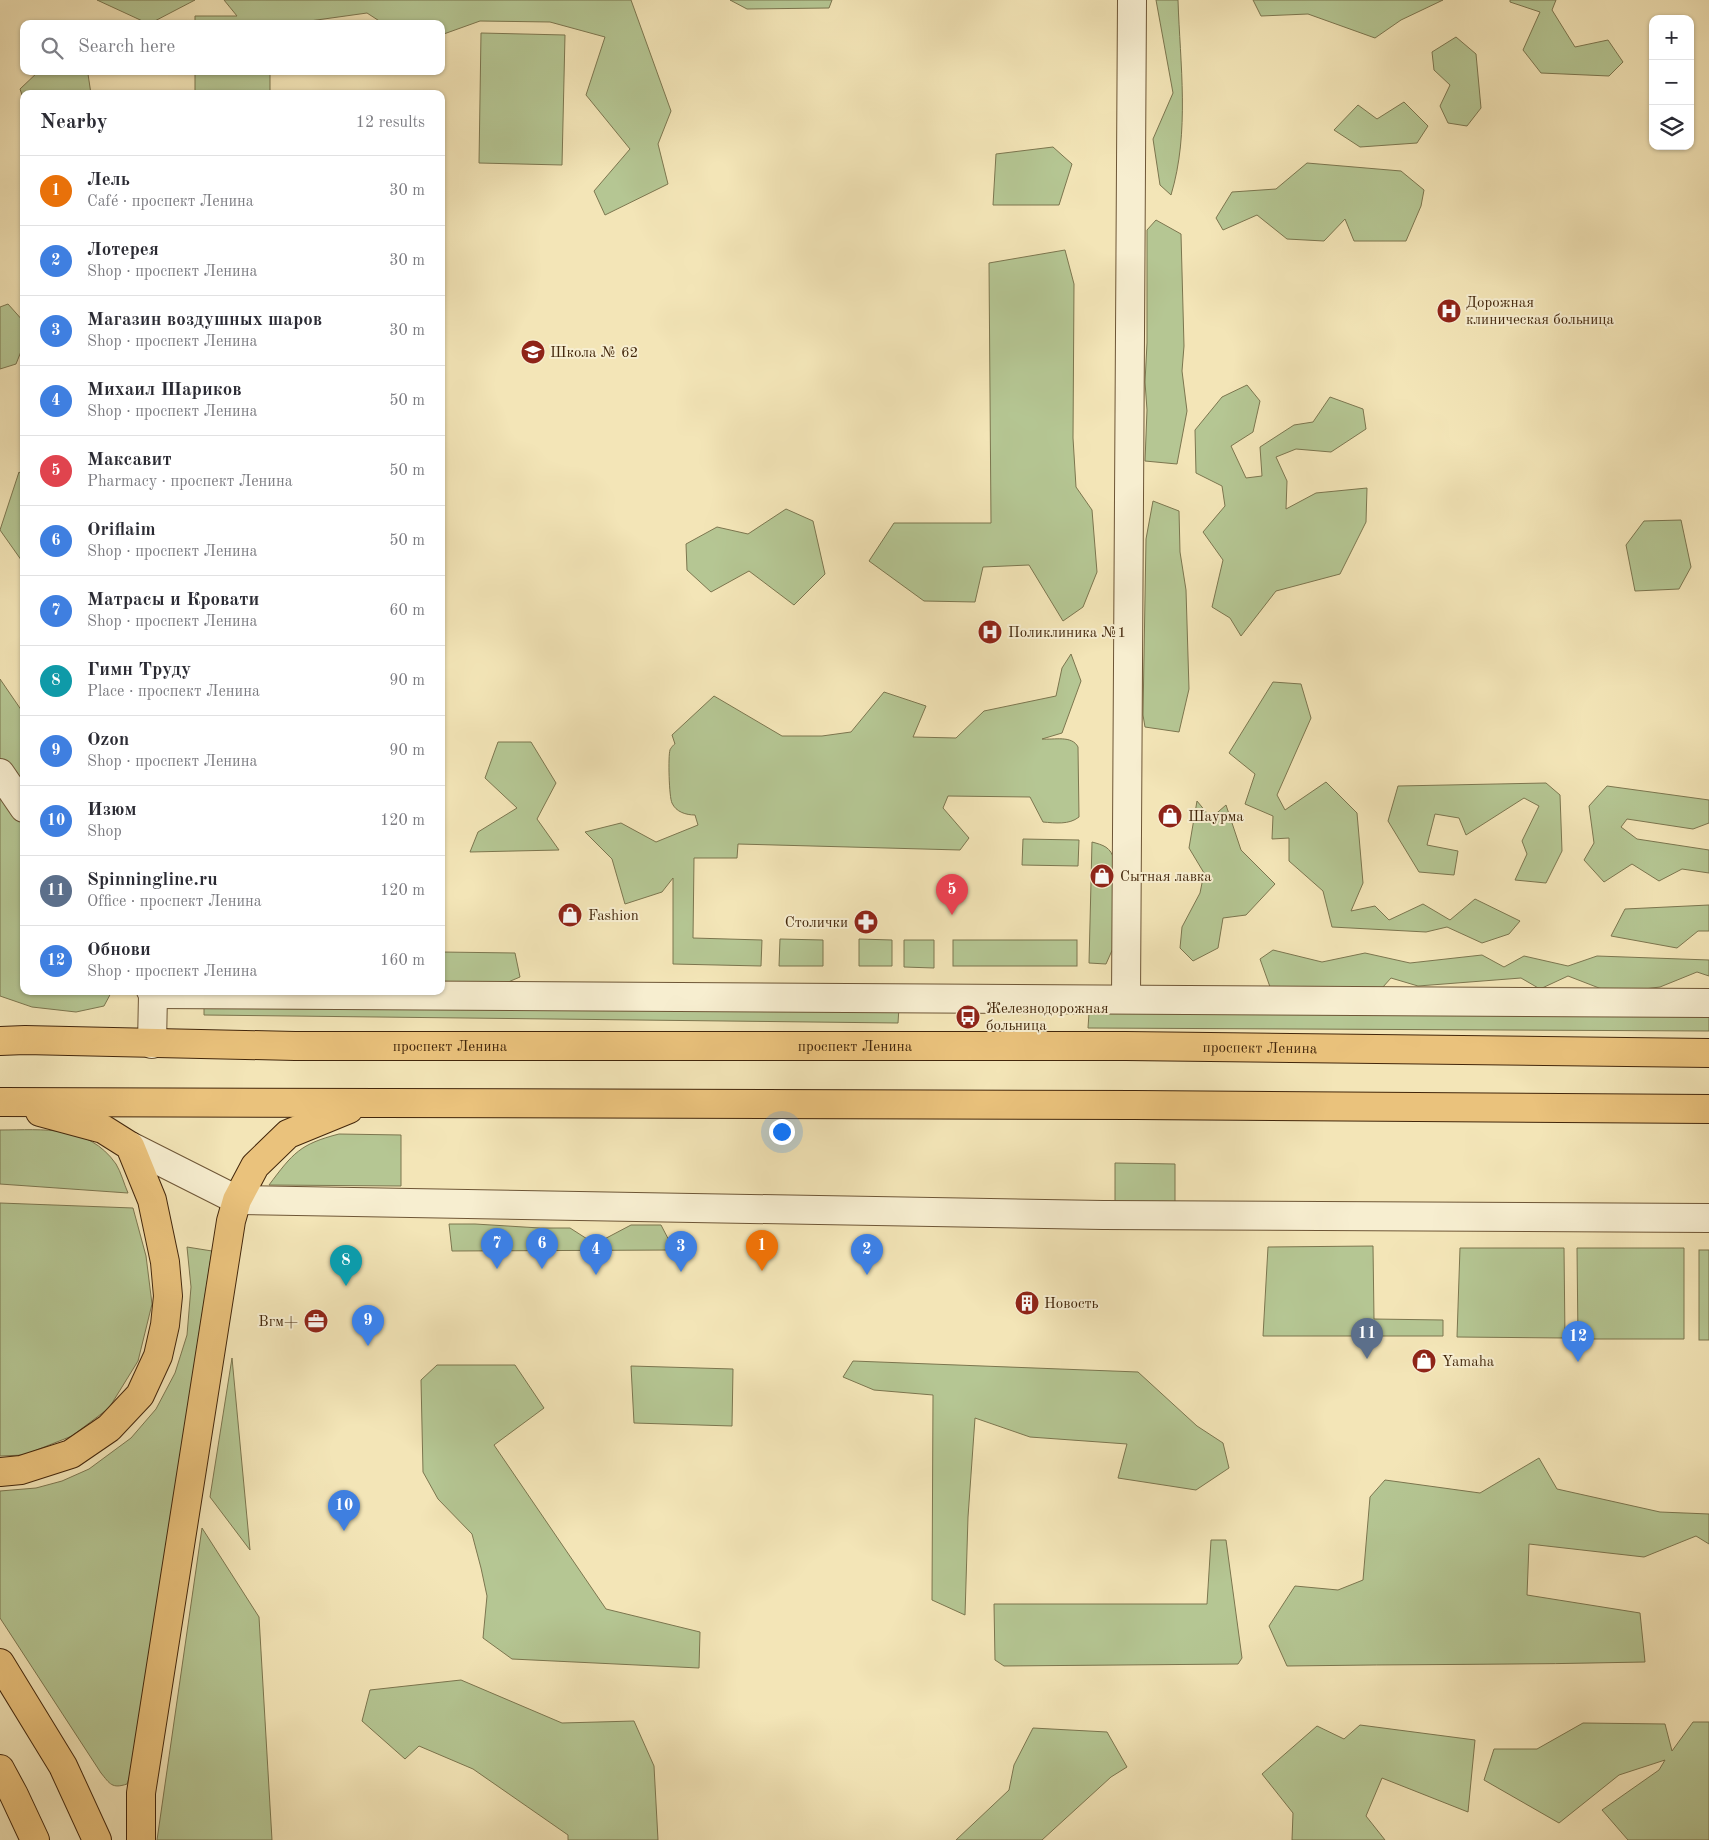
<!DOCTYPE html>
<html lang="en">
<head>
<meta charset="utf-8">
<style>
	:root { --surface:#fff; --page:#f7f7f7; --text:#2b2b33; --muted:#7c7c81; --line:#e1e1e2; --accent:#8f2418 }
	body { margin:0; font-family:"Old Standard TT",serif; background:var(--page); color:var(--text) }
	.controls { position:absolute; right:15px; top:15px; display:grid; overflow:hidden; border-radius:10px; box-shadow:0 1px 4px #0004 }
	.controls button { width:45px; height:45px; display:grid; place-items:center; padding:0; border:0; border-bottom:1px solid var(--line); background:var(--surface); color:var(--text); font:25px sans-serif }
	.you { position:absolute; left:781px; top:1131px; width:18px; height:18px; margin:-12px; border:4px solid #fff; border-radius:50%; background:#1a73e8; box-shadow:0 0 0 8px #1a73e833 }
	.badge { display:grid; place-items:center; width:32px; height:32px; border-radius:50%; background:var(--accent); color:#fff; font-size:16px; font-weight:700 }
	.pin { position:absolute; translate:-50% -41px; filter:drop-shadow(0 1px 2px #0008) }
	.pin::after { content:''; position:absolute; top:26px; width:18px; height:15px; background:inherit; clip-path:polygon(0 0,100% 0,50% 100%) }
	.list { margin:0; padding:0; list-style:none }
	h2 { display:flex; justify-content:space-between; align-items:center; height:65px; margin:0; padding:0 20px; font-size:21px }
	h2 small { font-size:16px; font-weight:400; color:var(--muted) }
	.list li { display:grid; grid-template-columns:32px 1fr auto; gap:15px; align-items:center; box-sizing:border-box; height:70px; padding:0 20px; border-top:1px solid var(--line) }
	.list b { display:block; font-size:19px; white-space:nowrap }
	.list p { margin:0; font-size:16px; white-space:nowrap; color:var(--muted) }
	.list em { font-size:16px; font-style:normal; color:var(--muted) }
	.icon { flex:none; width:28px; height:28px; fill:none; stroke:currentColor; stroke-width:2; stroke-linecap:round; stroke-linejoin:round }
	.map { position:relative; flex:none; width:1709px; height:1840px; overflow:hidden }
	.search { position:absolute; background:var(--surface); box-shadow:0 1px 4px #0004; left:20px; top:20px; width:425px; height:55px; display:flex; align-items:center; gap:12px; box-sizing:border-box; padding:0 18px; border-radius:10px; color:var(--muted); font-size:19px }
	.panel { position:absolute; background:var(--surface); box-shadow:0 1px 4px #0004; left:20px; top:90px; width:425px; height:905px; border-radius:10px }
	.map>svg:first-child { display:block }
	.green { fill:#b5c693; stroke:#7c764f }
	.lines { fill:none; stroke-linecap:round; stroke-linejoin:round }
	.street-casing { stroke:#6e5636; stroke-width:30 }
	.primary-casing { stroke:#42260b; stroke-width:30 }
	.street { stroke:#f7eed0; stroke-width:28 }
	.primary { stroke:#eac27c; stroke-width:28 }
	.labels { text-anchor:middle; stroke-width:4; stroke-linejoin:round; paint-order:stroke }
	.poi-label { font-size:15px; fill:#42260b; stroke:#f7eed0; text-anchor:start }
	.street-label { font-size:15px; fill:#42260b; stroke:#f7eed0 }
</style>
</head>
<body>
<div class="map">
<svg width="1709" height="1840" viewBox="0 0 1709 1840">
	<rect width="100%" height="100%" fill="#f3e5b7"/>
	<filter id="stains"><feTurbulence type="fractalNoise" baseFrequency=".004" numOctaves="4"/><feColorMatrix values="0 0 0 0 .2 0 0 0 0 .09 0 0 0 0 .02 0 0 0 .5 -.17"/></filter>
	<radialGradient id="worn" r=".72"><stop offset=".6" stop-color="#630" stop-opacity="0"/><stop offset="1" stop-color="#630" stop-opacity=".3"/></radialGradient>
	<g class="green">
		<path d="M 97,0 L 195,0 L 149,24 Z"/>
		<path d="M 224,0 L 631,0 L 671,111 L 658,144 L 668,184 L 605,215 L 594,191 L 630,149 L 586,95 L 605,37 L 550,22 L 480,21 L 441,35 L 441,24 L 384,24 L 367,13 L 288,24 L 195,24 L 195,16 L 237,16 Z"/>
		<path d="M 730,0 L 832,0 L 829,8 L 747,9 Z"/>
		<path d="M 1156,0 L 1178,0 C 1180,64 1190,132 1171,195 L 1160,185 L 1153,139 L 1173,93 Z"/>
		<path d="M 1253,0 L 1443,0 L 1401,20 L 1375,38 L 1308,14 L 1261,16 Z"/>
		<path d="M 1510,0 L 1556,0 L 1552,10 L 1575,47 L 1608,40 L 1623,62 L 1609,76 L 1541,73 L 1523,50 L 1540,12 L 1510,2 Z"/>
		<path d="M 481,33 L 565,35 L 562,165 L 479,163 Z"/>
		<path d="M 1456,37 L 1476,54 L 1481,108 L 1467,126 L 1448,123 L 1440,106 L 1450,85 L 1434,70 L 1432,52 Z"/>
		<path d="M 39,71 L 75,71 L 88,74 L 91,94 L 24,94 L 24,101 L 20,89 Z"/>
		<rect x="195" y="71" width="75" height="23"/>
		<path d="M 1404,102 L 1428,126 L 1417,143 L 1360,147 L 1334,130 L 1358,105 L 1377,119 Z"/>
		<path d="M 1053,147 L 1072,164 L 1059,205 L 993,205 L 996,154 Z"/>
		<path d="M 1307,163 L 1401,171 L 1424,190 L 1421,206 L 1406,241 L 1354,241 L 1345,219 L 1324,241 L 1287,239 L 1257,215 L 1223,230 L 1216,218 L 1232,192 L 1276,189 Z"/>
		<path d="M 1156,220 L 1181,234 L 1184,346 L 1182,371 L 1187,411 L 1177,464 L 1145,461 L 1147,410 L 1145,382 L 1147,343 L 1147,230 Z"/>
		<path d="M 1065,250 L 1074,284 L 1073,438 L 1076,487 L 1092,510 L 1097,572 L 1083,607 L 1063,621 L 1029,565 L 983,567 L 975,602 L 924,601 L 869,561 L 894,523 L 991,523 L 989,263 Z"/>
		<path d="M 8,304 L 24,322 L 24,344 L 16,364 L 0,369 L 0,307 Z"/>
		<path d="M 1247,385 L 1260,401 L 1253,432 L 1231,446 L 1246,478 L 1262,476 L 1260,447 L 1294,425 L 1313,422 L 1330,397 L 1363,409 L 1366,429 L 1331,452 L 1296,449 L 1276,457 L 1287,481 L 1286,509 L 1316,493 L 1367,488 L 1366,522 L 1340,574 L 1276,591 L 1241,636 L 1230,618 L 1212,607 L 1223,560 L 1203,532 L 1225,506 L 1222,486 L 1196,473 L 1195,430 L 1222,397 Z"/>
		<path d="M 19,472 L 24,476 L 24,564 L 0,530 Z"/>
		<path d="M 1153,501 L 1179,511 L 1180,552 L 1186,590 L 1189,689 L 1179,732 L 1145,727 L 1143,715 L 1146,539 Z"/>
		<path d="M 786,509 L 813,521 L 825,574 L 794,605 L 749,571 L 711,592 L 687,570 L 686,544 L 717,527 L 748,534 Z"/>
		<path d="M 1681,520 L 1691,567 L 1679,589 L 1635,591 L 1626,545 L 1644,521 Z"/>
		<path d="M 1071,654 L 1081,681 L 1062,733 L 1042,739 C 1054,740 1072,735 1078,747 L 1079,817 C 1069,825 1055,823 1043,822 L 1030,797 L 948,796 L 943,808 L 969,838 L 960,850 L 738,844 L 737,858 L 694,858 L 693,938 L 762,940 L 761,966 L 673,964 L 673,878 L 662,892 L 625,904 L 612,859 L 585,832 L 621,823 L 656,842 L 698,825 L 695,815 C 686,815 676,812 672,803 C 669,797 668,756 670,750 C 670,749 674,744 675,744 L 672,735 L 714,696 L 782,736 L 822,736 L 851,732 L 884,692 L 926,706 L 913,737 L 956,738 L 984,711 L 1056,696 L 1062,668 Z"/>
		<path d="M 0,679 L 24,714 L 24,991 L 112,991 L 104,1006 L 76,1012 L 32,1007 L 0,996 Z"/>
		<path d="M 1273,682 L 1301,684 L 1311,718 L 1277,795 L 1285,810 L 1326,782 L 1357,813 L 1363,883 L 1351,911 L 1375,906 L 1389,920 L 1423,904 L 1450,920 L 1475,899 L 1520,921 L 1509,934 L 1482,943 L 1447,927 L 1426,932 L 1332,927 L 1323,891 L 1289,861 L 1289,838 L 1272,839 L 1273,816 L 1245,804 L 1255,774 L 1229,753 Z"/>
		<path d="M 498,742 L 531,742 L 556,783 L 537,819 L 559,850 L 470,852 L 478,832 L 517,808 L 485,778 Z"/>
		<path d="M 1546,783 L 1560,795 L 1562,851 L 1546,883 L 1515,880 L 1527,854 L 1522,841 L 1539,806 L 1524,798 L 1466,835 L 1459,818 L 1435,814 L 1427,845 L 1458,851 L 1454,875 L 1419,872 L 1388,821 L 1398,786 Z"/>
		<path d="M 1607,786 L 1709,800 L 1709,823 L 1693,829 L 1627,819 L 1621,827 L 1637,839 L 1709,850 L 1709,873 L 1682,869 L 1659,881 L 1632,864 L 1604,882 L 1584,860 L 1594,843 L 1589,806 Z"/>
		<path d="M 1197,801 L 1211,818 L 1226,805 L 1241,850 L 1275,884 L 1246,915 L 1223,918 L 1218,948 L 1193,961 L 1180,948 L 1182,927 L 1200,893 L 1204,873 L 1189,848 Z"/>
		<path d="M 1023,839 L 1079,840 L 1078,866 L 1022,865 Z"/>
		<path d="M 1092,842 C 1103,845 1111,847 1114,860 L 1114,946 L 1106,964 L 1089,963 Z"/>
		<path d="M 1709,905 L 1709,931 L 1698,931 L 1677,948 L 1611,936 L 1625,909 Z"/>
		<path d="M 780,939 L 823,940 L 823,966 L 779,966 Z"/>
		<path d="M 859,939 L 892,940 L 892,966 L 859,966 Z"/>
		<path d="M 904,940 L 934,940 L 934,968 L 904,967 Z"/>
		<rect x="953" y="940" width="124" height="26"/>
		<path d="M 1273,950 L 1322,962 L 1365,953 L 1410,963 L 1482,955 L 1504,967 L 1524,956 L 1568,966 L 1597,956 L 1709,960 L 1709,976 L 1697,972 L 1660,987 L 1612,993 L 1568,976 L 1540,989 L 1521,978 L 1418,986 L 1391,978 L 1374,997 L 1274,998 L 1260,959 Z"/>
		<path d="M 441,952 L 515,953 L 520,977 L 454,1005 L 899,1007 L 898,1023 L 204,1015 L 204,1008 L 210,1003 L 441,991 Z"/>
		<path d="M 1089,1013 L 1709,1016 L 1709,1031 L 1088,1028 Z"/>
		<path d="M 0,1130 C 43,1130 88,1124 116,1164 C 121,1172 124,1184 128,1193 L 0,1184 Z"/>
		<path d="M 339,1134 L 401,1135 L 401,1186 L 269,1185 C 293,1153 300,1144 339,1134 Z"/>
		<path d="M 1115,1163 L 1175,1164 L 1175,1203 L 1115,1202 Z"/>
		<path d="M 0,1203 L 133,1208 L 146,1256 L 152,1304 L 138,1361 L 109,1408 L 72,1436 L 24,1455 L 0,1456 Z"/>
		<path d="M 449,1224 L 475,1224 L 540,1228 L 570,1228 L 595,1244 L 631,1225 L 661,1225 L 674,1250 L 452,1251 Z"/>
		<path d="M 1373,1246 L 1374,1319 L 1443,1320 L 1443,1336 L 1263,1336 L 1268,1247 Z"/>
		<path d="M 187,1247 L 212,1251 L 131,1773 L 127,1784 C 112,1789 110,1784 101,1773 L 0,1618 L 0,1491 L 36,1488 L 62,1481 L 89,1469 L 131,1438 L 156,1409 L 175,1373 L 187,1335 L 191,1287 Z"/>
		<path d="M 1460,1248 L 1564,1248 L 1565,1338 L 1457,1337 Z"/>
		<path d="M 1577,1248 L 1684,1248 L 1684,1339 L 1578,1339 Z"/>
		<rect x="1699" y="1250" width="10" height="90"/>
		<path d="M 232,1358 L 250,1550 L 210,1497 Z"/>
		<path d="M 853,1361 L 1138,1372 L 1197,1426 L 1223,1443 L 1229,1468 L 1196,1490 L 1118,1478 L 1127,1444 L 1030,1437 L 975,1418 L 968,1517 L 965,1615 L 932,1600 L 933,1395 L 874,1390 L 843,1377 Z"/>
		<path d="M 437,1365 L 515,1365 L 544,1408 L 494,1445 L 606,1609 L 700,1632 L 699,1668 L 512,1659 L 483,1638 L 487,1596 L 481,1568 L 472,1534 L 438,1499 L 423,1472 L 421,1380 Z"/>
		<path d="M 631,1366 L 733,1369 L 732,1426 L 634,1423 Z"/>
		<path d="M 1539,1458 L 1557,1489 L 1660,1512 L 1709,1514 L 1709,1544 L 1696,1536 L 1644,1557 L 1529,1544 L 1527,1595 L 1640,1613 L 1645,1662 C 1526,1665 1406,1664 1287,1666 L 1269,1626 L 1295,1586 L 1338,1590 L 1363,1580 L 1370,1497 L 1385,1480 L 1480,1493 Z"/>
		<path d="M 202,1528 L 259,1617 L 272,1840 L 157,1840 Z"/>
		<path d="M 1211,1540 L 1226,1540 L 1242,1658 L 1238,1664 L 1004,1666 L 995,1660 L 994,1604 L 1207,1604 Z"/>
		<path d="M 461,1680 L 562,1723 L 634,1721 L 654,1766 L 658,1840 L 568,1840 L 568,1835 L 473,1769 L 419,1746 L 405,1759 L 362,1721 L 370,1690 Z"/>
		<path d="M 1693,1722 L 1709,1722 L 1709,1840 L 1628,1840 L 1602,1810 L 1659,1770 L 1665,1760 L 1619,1775 L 1559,1823 L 1484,1780 L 1494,1749 L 1537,1749 L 1583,1723 L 1665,1724 L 1672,1751 Z"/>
		<path d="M 1360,1725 L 1475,1740 L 1468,1812 L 1382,1778 L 1366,1816 L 1385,1840 L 1292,1840 L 1293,1813 L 1262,1774 L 1317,1726 L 1344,1739 Z"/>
		<path d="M 1033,1728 L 1107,1732 L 1127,1767 L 1111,1777 L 1042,1840 L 956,1840 L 1009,1790 L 1014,1765 Z"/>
	</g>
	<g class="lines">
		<defs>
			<g id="street">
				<path d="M 0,773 L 24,808"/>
				<path d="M 151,991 L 153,994 L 152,1044"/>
				<path d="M 153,994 L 1709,1003"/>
				<path d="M 1126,999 L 1132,0"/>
				<path d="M 130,1146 L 237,1200 L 1103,1215 L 1709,1218"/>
			</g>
			<g id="primary">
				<path id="s1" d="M 0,1041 L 25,1040 L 295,1046 L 1126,1046 L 1709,1053"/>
				<path d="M 0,1102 L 1135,1105 L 1709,1109"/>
				<path d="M 0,1472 L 21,1470 L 71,1454 L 109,1428 L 140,1395 L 158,1356 L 165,1325 L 168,1296 L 165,1262 L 152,1200 L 130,1146 L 103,1129 L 40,1112"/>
				<path d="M 0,1663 L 63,1766 L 97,1840"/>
				<path d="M 0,1769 L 14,1795 L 35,1840"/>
				<path d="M 141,1840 L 141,1793 L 231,1221 L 237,1200 L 255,1166 L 288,1134 L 349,1109"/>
			</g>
		</defs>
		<use href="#street" class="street-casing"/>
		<use href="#primary" class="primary-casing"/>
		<use href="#street" class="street"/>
		<use href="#primary" class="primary"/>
	</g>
	<defs>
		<symbol id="hospital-disc" viewBox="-11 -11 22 22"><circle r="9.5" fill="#8f2418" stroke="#f7eed0"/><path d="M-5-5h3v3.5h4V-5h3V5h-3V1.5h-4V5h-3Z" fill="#fff"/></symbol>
		<symbol id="school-disc" viewBox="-11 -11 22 22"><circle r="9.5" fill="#8f2418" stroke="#f7eed0"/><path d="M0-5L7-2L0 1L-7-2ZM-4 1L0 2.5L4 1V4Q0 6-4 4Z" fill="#fff"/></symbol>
		<symbol id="shop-disc" viewBox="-11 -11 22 22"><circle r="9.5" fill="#8f2418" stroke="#f7eed0"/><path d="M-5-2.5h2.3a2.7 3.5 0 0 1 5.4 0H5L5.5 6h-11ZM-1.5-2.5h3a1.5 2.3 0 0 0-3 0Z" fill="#fff"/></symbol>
		<symbol id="pharmacy-disc" viewBox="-11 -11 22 22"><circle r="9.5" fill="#8f2418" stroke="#f7eed0"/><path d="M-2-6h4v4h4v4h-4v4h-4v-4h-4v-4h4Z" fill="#fff"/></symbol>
		<symbol id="bus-disc" viewBox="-11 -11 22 22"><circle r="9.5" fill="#8f2418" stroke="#f7eed0"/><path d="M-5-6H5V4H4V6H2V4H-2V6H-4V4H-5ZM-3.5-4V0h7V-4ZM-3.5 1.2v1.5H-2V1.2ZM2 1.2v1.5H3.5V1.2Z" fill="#fff"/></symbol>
		<symbol id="building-disc" viewBox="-11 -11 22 22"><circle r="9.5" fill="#8f2418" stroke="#f7eed0"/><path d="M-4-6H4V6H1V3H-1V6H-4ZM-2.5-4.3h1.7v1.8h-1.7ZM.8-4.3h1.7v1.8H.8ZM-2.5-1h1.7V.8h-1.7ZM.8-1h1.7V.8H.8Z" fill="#fff"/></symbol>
		<symbol id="office-disc" viewBox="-11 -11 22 22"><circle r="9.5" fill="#8f2418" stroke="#f7eed0"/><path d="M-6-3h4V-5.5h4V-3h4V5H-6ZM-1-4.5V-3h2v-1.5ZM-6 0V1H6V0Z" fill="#fff"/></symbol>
	</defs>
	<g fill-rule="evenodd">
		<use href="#hospital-disc" x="1435" y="297" width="28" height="28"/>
		<use href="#school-disc" x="519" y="338" width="28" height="28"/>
		<use href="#hospital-disc" x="976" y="618" width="28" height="28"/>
		<use href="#shop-disc" x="1156" y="802" width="28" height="28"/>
		<use href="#shop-disc" x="1088" y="862" width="28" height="28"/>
		<use href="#shop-disc" x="556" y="901" width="28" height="28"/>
		<use href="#pharmacy-disc" x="852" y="908" width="28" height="28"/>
		<use href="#bus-disc" x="954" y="1003" width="28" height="28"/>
		<use href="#building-disc" x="1013" y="1289" width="28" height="28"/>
		<use href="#office-disc" x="302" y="1307" width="28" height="28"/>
		<use href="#shop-disc" x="1410" y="1347" width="28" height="28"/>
	</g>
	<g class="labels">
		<g class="poi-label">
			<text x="1466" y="307">Дорожная<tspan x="1466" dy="17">клиническая больница</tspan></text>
			<text x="550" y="357">Школа № 62</text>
			<text x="1008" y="637">Поликлиника №1</text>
			<text x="1188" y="821">Шаурма</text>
			<text x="1120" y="881">Сытная лавка</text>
			<text x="588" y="920">Fashion</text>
			<text x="848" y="927" text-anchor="end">Столички</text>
			<text x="986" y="1013">Железнодорожная<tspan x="986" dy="17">больница</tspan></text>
			<text x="1044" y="1308">Новость</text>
			<text x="298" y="1326" text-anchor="end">Вгм+</text>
			<text x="1442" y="1366">Yamaha</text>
		</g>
		<g class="street-label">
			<text dy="5" stroke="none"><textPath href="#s1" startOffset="450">проспект Ленина</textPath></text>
			<text dy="5" stroke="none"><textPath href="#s1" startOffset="855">проспект Ленина</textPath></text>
			<text dy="5" stroke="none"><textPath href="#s1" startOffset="1260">проспект Ленина</textPath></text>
		</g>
	</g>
	<rect width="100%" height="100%" filter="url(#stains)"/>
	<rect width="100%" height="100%" fill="url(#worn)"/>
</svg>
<div class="controls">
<button>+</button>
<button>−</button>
<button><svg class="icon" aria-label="layers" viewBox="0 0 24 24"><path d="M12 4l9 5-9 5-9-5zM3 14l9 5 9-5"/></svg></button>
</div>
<div class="you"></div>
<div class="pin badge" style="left:762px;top:1271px;background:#e8710a">1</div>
<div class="pin badge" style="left:867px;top:1275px;background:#3f7fe0">2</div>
<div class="pin badge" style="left:681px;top:1272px;background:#3f7fe0">3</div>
<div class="pin badge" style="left:596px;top:1275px;background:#3f7fe0">4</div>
<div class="pin badge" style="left:952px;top:915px;background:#e0444e">5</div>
<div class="pin badge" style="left:542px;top:1269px;background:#3f7fe0">6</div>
<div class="pin badge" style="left:497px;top:1269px;background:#3f7fe0">7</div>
<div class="pin badge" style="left:346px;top:1286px;background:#0f9aa8">8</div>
<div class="pin badge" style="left:368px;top:1346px;background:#3f7fe0">9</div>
<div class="pin badge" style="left:344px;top:1531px;background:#3f7fe0">10</div>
<div class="pin badge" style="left:1367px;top:1359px;background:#5c6f8a">11</div>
<div class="pin badge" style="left:1578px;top:1362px;background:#3f7fe0">12</div>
<div class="search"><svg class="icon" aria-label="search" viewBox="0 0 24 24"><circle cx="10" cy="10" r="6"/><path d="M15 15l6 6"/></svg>Search here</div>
<section class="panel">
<h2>Nearby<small>12 results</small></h2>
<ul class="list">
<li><span class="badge" style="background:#e8710a">1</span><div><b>Лель</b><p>Café · проспект Ленина</p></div><em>30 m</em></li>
<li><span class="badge" style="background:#3f7fe0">2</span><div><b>Лотерея</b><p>Shop · проспект Ленина</p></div><em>30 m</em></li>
<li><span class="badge" style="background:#3f7fe0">3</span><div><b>Магазин воздушных шаров</b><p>Shop · проспект Ленина</p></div><em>30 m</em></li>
<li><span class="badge" style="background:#3f7fe0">4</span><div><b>Михаил Шариков</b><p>Shop · проспект Ленина</p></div><em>50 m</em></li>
<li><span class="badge" style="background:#e0444e">5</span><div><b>Максавит</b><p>Pharmacy · проспект Ленина</p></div><em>50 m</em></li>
<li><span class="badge" style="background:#3f7fe0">6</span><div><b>Oriflaim</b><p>Shop · проспект Ленина</p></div><em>50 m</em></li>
<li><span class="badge" style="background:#3f7fe0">7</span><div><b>Матрасы и Кровати</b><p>Shop · проспект Ленина</p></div><em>60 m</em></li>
<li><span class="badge" style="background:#0f9aa8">8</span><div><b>Гимн Труду</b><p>Place · проспект Ленина</p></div><em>90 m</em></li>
<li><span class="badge" style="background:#3f7fe0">9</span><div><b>Ozon</b><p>Shop · проспект Ленина</p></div><em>90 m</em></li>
<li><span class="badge" style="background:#3f7fe0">10</span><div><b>Изюм</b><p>Shop</p></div><em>120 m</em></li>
<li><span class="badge" style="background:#5c6f8a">11</span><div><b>Spinningline.ru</b><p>Office · проспект Ленина</p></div><em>120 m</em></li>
<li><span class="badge" style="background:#3f7fe0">12</span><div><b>Обнови</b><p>Shop · проспект Ленина</p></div><em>160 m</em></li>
</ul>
</section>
</div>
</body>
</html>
